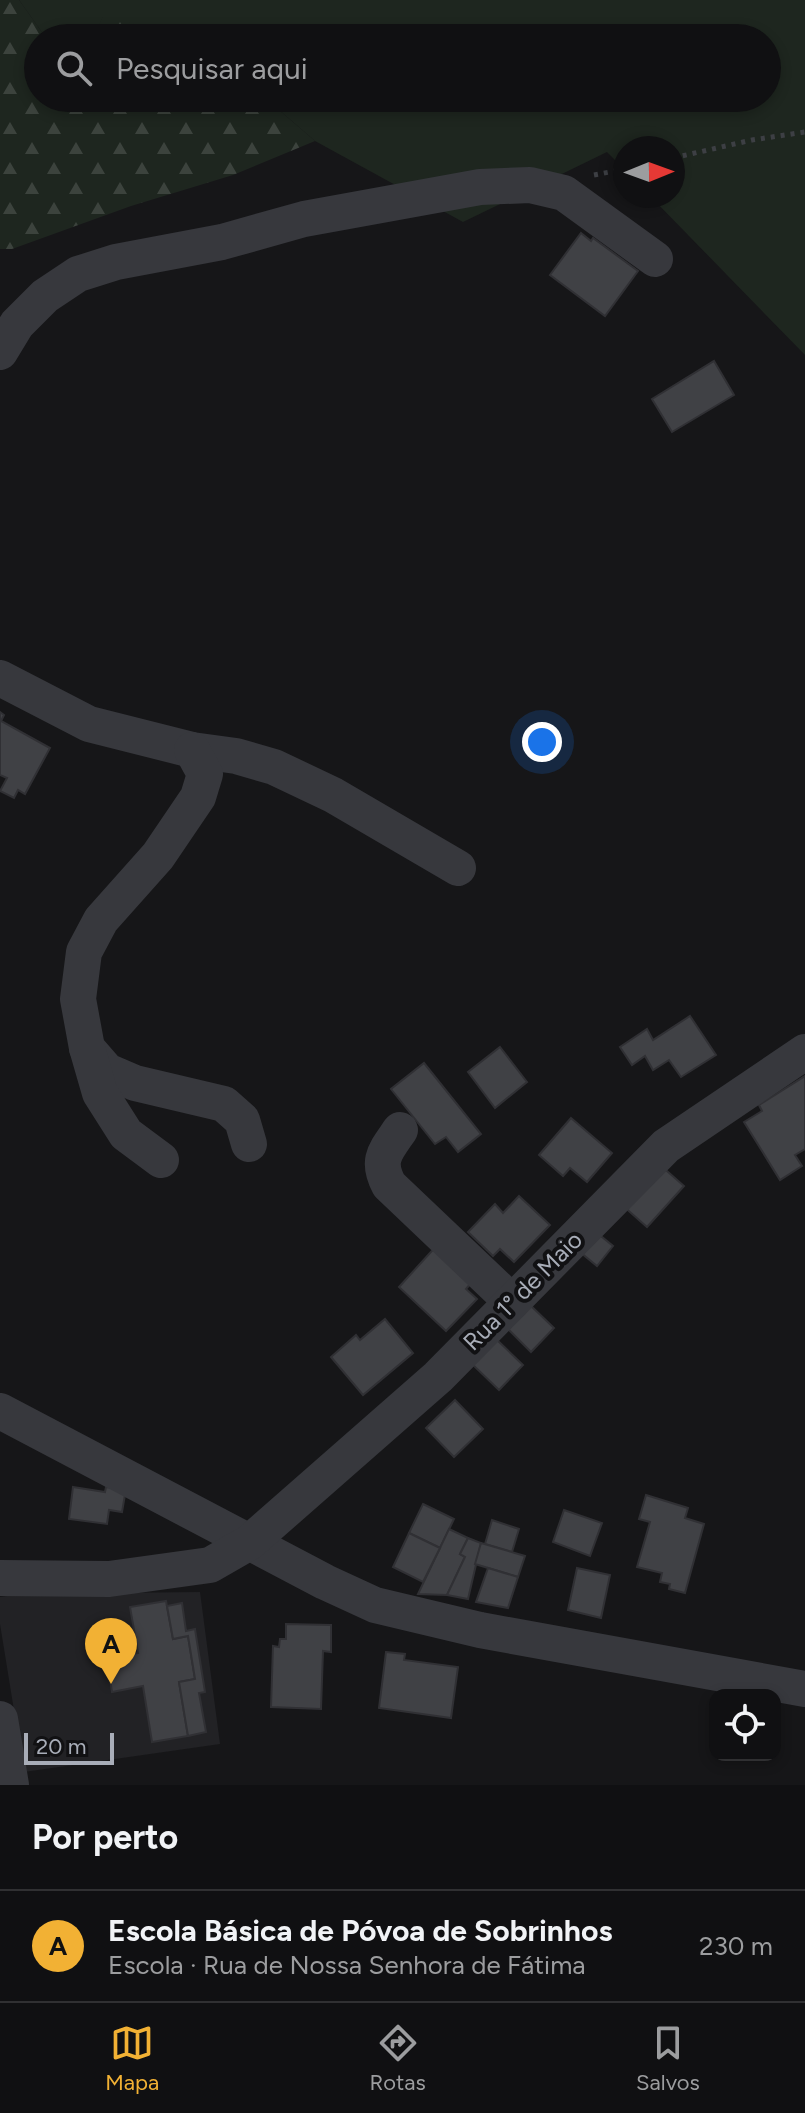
<!DOCTYPE html>
<html lang="pt">
<head>
<meta charset="utf-8">
<style>
	:root { --surface:#101012; --page:#1e1e20; --text:#f1f3f6; --muted:#9c9d9f; --line:#303032; --accent:#f2b134 }
	body { margin:0; font-family:Figtree,sans-serif; background:var(--page); color:var(--text) }
	.controls { position:absolute; right:24px; bottom:24px; display:grid; overflow:hidden; border-radius:16px; box-shadow:0 4px 12px #0003 }
	.controls button { width:72px; height:72px; display:grid; place-items:center; padding:0; border:0; border-bottom:2px solid var(--line); background:var(--surface); color:var(--text); font:40px sans-serif }
	.compass { position:absolute; left:613px; top:136px; width:72px; height:72px; border-radius:50%; background:var(--surface); box-shadow:0 4px 12px #0003; rotate:89deg }
	.scale { position:absolute; left:24px; bottom:20px; width:90px; box-sizing:border-box; padding-left:8px; border:4px solid #a8adb8; border-top:0; font-size:22px; line-height:28px; white-space:nowrap; color:#a8adb8; -webkit-text-stroke:6px #111113; paint-order:stroke }
	.you { position:absolute; left:542px; top:742px; width:28px; height:28px; margin:-20px; border:6px solid #fff; border-radius:50%; background:#1a73e8; box-shadow:0 0 0 12px #1a73e833 }
	.badge { display:grid; place-items:center; width:52px; height:52px; border-radius:50%; background:var(--accent); color:#111; font-size:26px; font-weight:700 }
	.pin { position:absolute; translate:-50% -66px; filter:drop-shadow(0 2px 4px #0008) }
	.pin::after { content:''; position:absolute; top:42px; width:28px; height:24px; background:inherit; clip-path:polygon(0 0,100% 0,50% 100%) }
	.list { margin:0; padding:0; list-style:none }
	h2 { display:flex; justify-content:space-between; align-items:center; height:104px; margin:0; padding:0 32px; font-size:34px }
	h2 small { font-size:26px; font-weight:400; color:var(--muted) }
	.list li { display:grid; grid-template-columns:52px 1fr auto; gap:24px; align-items:center; box-sizing:border-box; height:112px; padding:0 32px; border-top:2px solid var(--line) }
	.list b { display:block; font-size:30px; white-space:nowrap }
	.list p { margin:0; font-size:26px; white-space:nowrap; color:var(--muted) }
	.list em { font-size:26px; font-style:normal; color:var(--muted) }
	.icon { flex:none; width:44px; height:44px; fill:none; stroke:currentColor; stroke-width:2; stroke-linecap:round; stroke-linejoin:round }
	.map { position:relative; flex:none; width:805px; height:1785px; overflow:hidden }
	.search { position:absolute; background:var(--surface); box-shadow:0 4px 12px #0003; left:24px; right:24px; top:24px; height:88px; display:flex; align-items:center; gap:20px; box-sizing:border-box; padding:0 28px; border-radius:44px; color:var(--muted); font-size:30px }
	.sheet { height:216px; background:var(--surface) }
	nav { display:flex; justify-content:space-around; align-items:center; box-sizing:border-box; height:112px; border-top:2px solid var(--line); background:var(--surface); font-size:22px; color:var(--muted) }
	nav a { display:grid; justify-items:center; gap:4px }
	nav .on { color:var(--accent) }
	.map>svg:first-child { display:block }
	.built { fill:#222225 }
	.grass { fill:#1e261f }
	.forest { fill:url(#forest-firs) }
	.building { fill:#404145; stroke:#303034; stroke-width:2 }
	.lines { fill:none; stroke-linecap:round; stroke-linejoin:round }
	.path { stroke:#3d3f44; stroke-width:5; stroke-dasharray:4 6; stroke-linecap:butt }
	.minor { stroke:#37383d; stroke-width:36 }
	.labels { text-anchor:middle; stroke-width:8; stroke-linejoin:round; paint-order:stroke }
	.street-label { font-size:24px; fill:#a8adb8; stroke:#111113 }
</style>
</head>
<body>
<div class="map">
<svg width="805" height="1785" viewBox="0 0 805 1785">
	<defs>
		<pattern id="forest-firs" width="22" height="20" patternUnits="userSpaceOnUse" patternTransform="scale(2)"><rect width="22" height="20" fill="#1e261f"/><path d="M5 1l3.5 6h-7zM16 11l3.5 6h-7z" fill="#3c433d"/></pattern>
	</defs>
	<rect width="100%" height="100%" fill="#161618"/>
	<path class="built" d="M 200,1592 L 220,1744 L 24,1772 L 0,1624 L 0,1597 L 20,1594 Z"/>
	<path class="grass" d="M 19,0 L 805,0 L 805,355 L 650,196 L 673,196 L 673,148 L 625,148 L 625,170 L 607,152 L 463,222 L 315,141 L 265,98 L 767,98 L 767,38 L 196,38 L 103,17 L 93,38 L 46,38 Z"/>
	<g class="forest">
		<path d="M 0,0 L 19,0 L 46,38 L 38,38 L 38,98 L 265,98 L 315,141 L 233,175 L 131,206 L 12,249 L 0,249 Z"/>
		<path d="M 103,16 L 196,38 L 93,38 Z"/>
	</g>
	<g class="building">
		<path d="M 581,233 L 591,241 L 593,238 L 638,271 L 605,316 L 550,275 Z"/>
		<path d="M 714,361 L 734,395 L 672,432 L 652,399 Z"/>
		<path d="M 0,712 L 4,715 L 1,721 L 50,748 L 25,794 L 18,790 L 14,798 L 0,791 L 7,778 L 0,775 Z"/>
		<path d="M 690,1016 L 716,1055 L 681,1077 L 669,1060 L 653,1070 L 645,1056 L 632,1065 L 620,1047 L 647,1029 L 653,1040 Z"/>
		<path d="M 500,1047 L 527,1082 L 495,1108 L 468,1072 Z"/>
		<path d="M 424,1063 L 481,1134 L 458,1152 L 446,1137 L 435,1144 L 391,1089 Z"/>
		<path d="M 805,1076 L 805,1149 L 795,1155 L 802,1166 L 780,1180 L 744,1122 L 762,1111 L 759,1105 Z"/>
		<path d="M 571,1118 L 612,1153 L 587,1182 L 570,1168 L 563,1176 L 539,1155 Z"/>
		<path d="M 659,1164 L 684,1186 L 647,1227 L 622,1205 Z"/>
		<path d="M 519,1196 L 550,1225 L 514,1262 L 500,1249 L 493,1256 L 468,1232 L 495,1204 L 503,1213 Z"/>
		<path d="M 596,1232 L 613,1246 L 597,1266 L 580,1252 Z"/>
		<path d="M 440,1242 L 477,1276 L 466,1289 L 477,1299 L 446,1331 L 399,1287 Z"/>
		<path d="M 528,1303 L 554,1328 L 531,1352 L 505,1326 Z"/>
		<path d="M 385,1319 L 413,1353 L 363,1395 L 331,1357 L 356,1335 L 360,1340 Z"/>
		<path d="M 495,1338 L 523,1365 L 499,1390 L 472,1364 Z"/>
		<path d="M 455,1400 L 483,1429 L 454,1457 L 426,1428 Z"/>
		<path d="M 73,1487 L 105,1492 L 106,1487 L 126,1489 L 122,1512 L 109,1510 L 107,1524 L 69,1519 Z"/>
		<path d="M 646,1495 L 688,1508 L 685,1518 L 704,1524 L 685,1593 L 669,1589 L 670,1584 L 660,1582 L 662,1573 L 637,1567 L 650,1522 L 639,1519 Z"/>
		<path d="M 423,1504 L 454,1519 L 440,1548 L 409,1533 Z"/>
		<path d="M 564,1510 L 602,1523 L 590,1556 L 553,1542 Z"/>
		<path d="M 492,1520 L 519,1529 L 512,1552 L 485,1544 Z"/>
		<path d="M 449,1529 L 468,1538 L 460,1554 L 465,1557 L 447,1595 L 418,1594 Z"/>
		<path d="M 409,1533 L 440,1548 L 423,1582 L 393,1567 Z"/>
		<path d="M 468,1538 L 481,1543 L 468,1599 L 447,1595 L 465,1557 L 460,1554 Z"/>
		<path d="M 481,1543 L 525,1556 L 518,1577 L 475,1564 Z"/>
		<path d="M 488,1568 L 518,1577 L 508,1608 L 476,1602 Z"/>
		<path d="M 577,1568 L 610,1575 L 601,1618 L 568,1610 Z"/>
		<path d="M 166,1601 L 173,1639 L 188,1636 L 195,1679 L 179,1682 L 188,1736 L 152,1742 L 143,1686 L 112,1692 L 107,1659 L 138,1653 L 130,1607 Z"/>
		<path d="M 182,1603 L 186,1631 L 195,1629 L 205,1692 L 199,1693 L 206,1732 L 188,1736 L 179,1682 L 195,1679 L 188,1636 L 173,1639 L 167,1606 Z"/>
		<path d="M 286,1624 L 331,1625 L 331,1652 L 323,1651 L 321,1709 L 271,1707 L 273,1646 L 279,1647 L 280,1639 L 286,1639 Z"/>
		<path d="M 386,1652 L 405,1654 L 404,1660 L 458,1667 L 451,1718 L 379,1708 Z"/>
	</g>
	<g class="lines">
		<g class="path">
			<path d="M 673,158 L 752,140 L 805,132"/>
			<path d="M 594,175 L 625,169"/>
		</g>
		<g class="minor">
			<path d="M 0,352 L 17,324 L 45,296 L 78,274 L 116,262 L 222,242 L 304,219 L 480,187 L 530,185 L 564,193 L 655,259"/>
			<path d="M 0,678 L 89,724 L 192,750 L 236,756 L 274,767 L 333,795 L 458,868"/>
			<path d="M 87,1048 L 107,1071 L 135,1083 L 224,1104 L 242,1120 L 249,1144"/>
			<path d="M 400,1130 C 385,1152 376,1160 389,1185 L 512,1302"/>
			<path d="M 161,1160 L 126,1134 L 100,1093 L 87,1048 L 78,999 L 84,952 L 101,920 L 158,856 L 198,797 L 205,774 L 192,750"/>
			<path d="M 0,1411 L 325,1582 L 375,1605 L 480,1630 L 805,1689"/>
			<path d="M 0,1578 L 109,1579 L 210,1565 L 250,1542 L 438,1377 L 666,1146 L 805,1052"/>
			<path d="M 0,1719 L 11,1785"/>
		</g>
	</g>
	<g class="labels">
		<g class="street-label">
			<text transform="translate(523 1291) rotate(-45)" y="8">Rua 1° de Maio</text>
		</g>
	</g>
</svg>
<div class="controls">
<button><svg class="icon" aria-label="locate" viewBox="0 0 24 24"><circle cx="12" cy="12" r="6"/><path d="M12 2v4M12 18v4M2 12h4M18 12h4"/></svg></button>
</div>
<svg class="compass" viewBox="-18 -18 36 36"><path d="M0-13l5 13h-10z" fill="#e53935"/><path d="M0 13l5-13h-10z" fill="#9c9d9f"/></svg>
<div class="scale">20 m</div>
<div class="you"></div>
<div class="pin badge" style="left:111px;top:1684px">A</div>
<div class="search"><svg class="icon" aria-label="search" viewBox="0 0 24 24"><circle cx="10" cy="10" r="6"/><path d="M15 15l6 6"/></svg>Pesquisar aqui</div>
</div>
<section class="sheet">
<h2>Por perto<small></small></h2>
<ul class="list">
<li><span class="badge">A</span><div><b>Escola Básica de Póvoa de Sobrinhos</b><p>Escola · Rua de Nossa Senhora de Fátima</p></div><em>230 m</em></li>
</ul>
</section>
<nav>
<a class="on"><svg class="icon" aria-label="map" viewBox="0 0 24 24"><path d="M3 6l6-2 6 2 6-2v14l-6 2-6-2-6 2zM9 4v14M15 6v14"/></svg>Mapa</a>
<a><svg class="icon" aria-label="directions" viewBox="0 0 24 24"><path d="M12 3l9 9-9 9-9-9zM9 14v-3h6M13 9l2 2-2 2"/></svg>Rotas</a>
<a><svg class="icon" aria-label="saved" viewBox="0 0 24 24"><path d="M7 4h10v16l-5-4-5 4z"/></svg>Salvos</a>
</nav>
</body>
</html>
